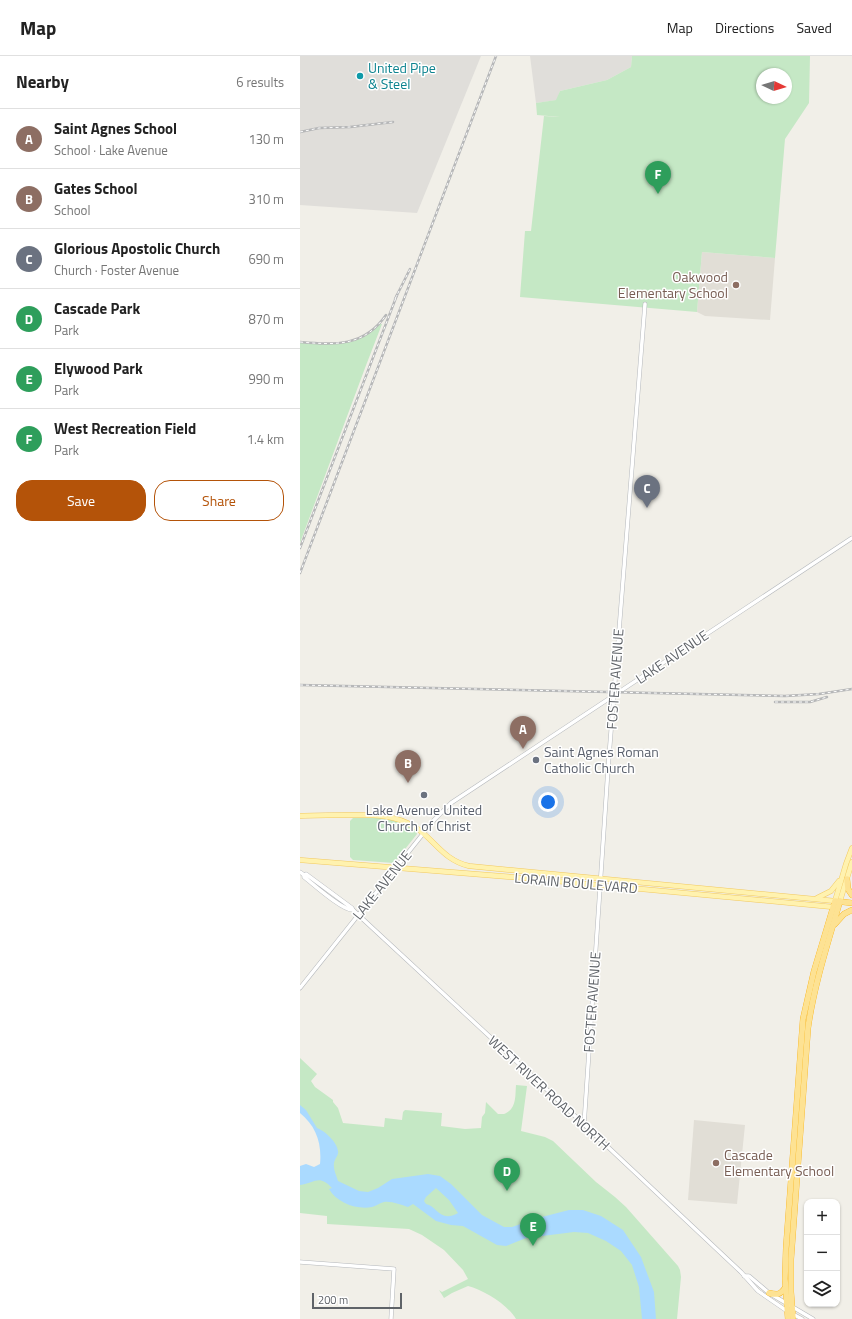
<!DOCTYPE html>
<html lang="en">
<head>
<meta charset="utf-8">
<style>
	:root { --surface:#fff; --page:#f6f6f6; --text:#222; --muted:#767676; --line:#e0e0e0; --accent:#b45309 }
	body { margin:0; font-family:"Titillium Web",sans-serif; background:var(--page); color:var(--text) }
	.controls { position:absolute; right:12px; bottom:12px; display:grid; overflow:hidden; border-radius:8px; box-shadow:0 1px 3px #0004 }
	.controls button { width:36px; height:36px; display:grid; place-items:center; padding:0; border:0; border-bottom:1px solid var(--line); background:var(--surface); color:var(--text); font:20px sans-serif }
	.compass { position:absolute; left:456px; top:12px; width:36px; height:36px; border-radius:50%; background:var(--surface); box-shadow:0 1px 3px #0004; rotate:94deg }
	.scale { position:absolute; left:12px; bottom:10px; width:90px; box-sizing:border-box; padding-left:4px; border:2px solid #5f6368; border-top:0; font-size:11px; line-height:14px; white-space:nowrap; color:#5f6368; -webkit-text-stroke:3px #fff; paint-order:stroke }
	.you { position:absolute; left:248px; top:746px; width:14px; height:14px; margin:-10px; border:3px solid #fff; border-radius:50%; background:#1a73e8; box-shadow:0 0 0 6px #1a73e833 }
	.badge { display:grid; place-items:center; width:26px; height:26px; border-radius:50%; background:var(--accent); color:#fff; font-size:13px; font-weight:700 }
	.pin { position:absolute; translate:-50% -33px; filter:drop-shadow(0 1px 2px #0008) }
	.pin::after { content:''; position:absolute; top:21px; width:14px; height:12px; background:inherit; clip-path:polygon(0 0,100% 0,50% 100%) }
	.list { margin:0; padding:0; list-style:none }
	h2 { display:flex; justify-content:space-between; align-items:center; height:52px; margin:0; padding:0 16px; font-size:17px }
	h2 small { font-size:13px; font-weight:400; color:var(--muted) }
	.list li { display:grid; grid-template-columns:26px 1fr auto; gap:12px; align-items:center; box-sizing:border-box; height:60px; padding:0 16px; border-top:1px solid var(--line) }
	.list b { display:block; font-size:15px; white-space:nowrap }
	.list p { margin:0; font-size:13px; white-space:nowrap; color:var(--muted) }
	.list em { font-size:13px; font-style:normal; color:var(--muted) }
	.actions { display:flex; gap:8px; padding:12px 16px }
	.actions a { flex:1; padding:9px 0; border:1px solid var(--accent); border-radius:16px; text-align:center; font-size:14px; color:var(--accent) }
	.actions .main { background:var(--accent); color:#fff }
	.icon { flex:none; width:22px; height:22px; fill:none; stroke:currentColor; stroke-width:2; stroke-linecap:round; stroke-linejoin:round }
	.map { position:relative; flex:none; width:552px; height:1263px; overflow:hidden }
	header { display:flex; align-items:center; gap:24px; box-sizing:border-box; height:56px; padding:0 20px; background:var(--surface); border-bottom:1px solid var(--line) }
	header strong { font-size:19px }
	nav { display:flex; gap:22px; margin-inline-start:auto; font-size:14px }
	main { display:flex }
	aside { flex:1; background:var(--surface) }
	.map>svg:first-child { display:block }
	.industrial { fill:#e0deda }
	.education { fill:#e1ded6 }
	.green { fill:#c5e8c5; fill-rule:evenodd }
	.water { fill:#aadaff; fill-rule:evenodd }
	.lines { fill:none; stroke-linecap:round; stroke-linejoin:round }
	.minor-casing { stroke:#b5b8bc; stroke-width:4.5 }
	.major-casing { stroke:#f2c960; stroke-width:5.5 }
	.highway-casing { stroke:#f9ab00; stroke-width:6 }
	.minor { stroke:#fff; stroke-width:3.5 }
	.major { stroke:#fff2af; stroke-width:4.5 }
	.highway { stroke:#fde293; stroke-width:5.5 }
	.rail-casing { stroke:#b6b7b8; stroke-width:2.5 }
	.rail { stroke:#fff; stroke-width:1; stroke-dasharray:3; stroke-linecap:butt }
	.culture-dot { fill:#0f9aa8; stroke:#fff; stroke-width:1.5 }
	.education-dot { fill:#8d6e63; stroke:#fff; stroke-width:1.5 }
	.worship-dot { fill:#6b7280; stroke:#fff; stroke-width:1.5 }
	.labels { text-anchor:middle; stroke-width:3; stroke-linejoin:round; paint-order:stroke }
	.culture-label { font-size:14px; fill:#0d838f; stroke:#fff; text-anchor:start }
	.education-label { font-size:14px; fill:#785e54; stroke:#fff; text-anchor:end }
	.street-label { font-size:14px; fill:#5f6368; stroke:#fff }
	.worship-label { font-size:14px; fill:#5b616d; stroke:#fff; text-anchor:start }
</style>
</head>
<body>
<header>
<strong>Map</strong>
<nav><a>Map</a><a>Directions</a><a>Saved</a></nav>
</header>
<main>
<aside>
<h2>Nearby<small>6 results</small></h2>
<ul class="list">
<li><span class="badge" style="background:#8d6e63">A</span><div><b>Saint Agnes School</b><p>School · Lake Avenue</p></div><em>130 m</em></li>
<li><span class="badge" style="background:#8d6e63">B</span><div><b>Gates School</b><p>School</p></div><em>310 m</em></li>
<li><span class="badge" style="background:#6b7280">C</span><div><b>Glorious Apostolic Church</b><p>Church · Foster Avenue</p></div><em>690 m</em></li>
<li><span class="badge" style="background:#2e9e5b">D</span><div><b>Cascade Park</b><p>Park</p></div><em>870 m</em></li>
<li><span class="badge" style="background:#2e9e5b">E</span><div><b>Elywood Park</b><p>Park</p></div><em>990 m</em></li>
<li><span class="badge" style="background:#2e9e5b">F</span><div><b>West Recreation Field</b><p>Park</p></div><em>1.4 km</em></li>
</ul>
<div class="actions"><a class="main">Save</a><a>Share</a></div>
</aside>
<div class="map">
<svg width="552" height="1263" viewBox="0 0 552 1263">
	<rect width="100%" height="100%" fill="#f1efe8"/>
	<g class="industrial">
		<path d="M 0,0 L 181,0 L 117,157 L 0,149 Z"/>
		<path d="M 230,0 L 332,0 L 331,11 L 307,24 L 260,35 L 257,44 L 236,47 Z"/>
	</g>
	<g class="education">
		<path d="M 402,196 L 475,202 L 470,264 L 405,260 L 397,256 Z"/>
		<path d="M 394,1064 L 445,1069 L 437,1148 L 388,1144 Z"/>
	</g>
	<g class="green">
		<path d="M 332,0 L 510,0 L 509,47 L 485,83 L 475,202 L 402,196 L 397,256 L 220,241 L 225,175 L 231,175 L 244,60 L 260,61 L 237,59 L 236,47 L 256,44 L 260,35 L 307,24 L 331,11 ZM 462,18 L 486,18 L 486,42 L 462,42 Z"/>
		<path d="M 79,268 L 82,268 L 65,312 L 0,487 L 0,286 C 31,289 55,292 79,268 Z"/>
		<path d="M 53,762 L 82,762 L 98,765 L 115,773 L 117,778 L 94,807 L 53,804 L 50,801 L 50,765 Z"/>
		<path d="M 0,1002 L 17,1018 L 11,1025 L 15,1031 L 33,1044 L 33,1046 L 38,1052 L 43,1067 L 84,1071 L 85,1062 L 102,1064 L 103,1056 L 105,1054 L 142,1057 L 141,1070 L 165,1073 L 181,1072 L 182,1061 L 185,1057 L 186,1046 L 198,1058 L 204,1058 C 217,1053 215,1040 216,1029 L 227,1030 L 221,1075 L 245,1081 L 253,1085 L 296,1126 L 315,1141 L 326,1151 L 378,1210 L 380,1214 L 381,1221 L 377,1263 L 216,1263 C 208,1249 184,1234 168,1230 L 152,1237 L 144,1242 L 139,1234 L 142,1236 L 168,1223 L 163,1214 L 144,1194 L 122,1179 L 109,1173 L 27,1168 L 27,1160 L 0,1157 L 0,1120 L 26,1116 L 25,1084 L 4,1056 L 0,1053 Z"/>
	</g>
	<path class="water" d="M 0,1049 L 6,1054 L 17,1072 C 25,1075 37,1086 38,1095 C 39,1099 35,1102 34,1107 C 33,1113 36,1118 38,1125 L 59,1135 L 68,1136 L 78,1132 L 92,1123 L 128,1118 L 140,1120 L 151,1128 L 182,1159 L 204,1171 L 212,1171 L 238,1162 L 269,1154 L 283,1154 L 301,1160 L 323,1174 L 341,1201 L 354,1236 L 356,1263 L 342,1263 L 339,1231 L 332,1209 L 321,1195 L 306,1185 L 288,1177 L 274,1176 L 226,1182 L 206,1190 L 197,1189 L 163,1170 L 151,1169 L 136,1165 L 113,1148 L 108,1151 C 101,1149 92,1145 84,1146 C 80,1147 76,1150 72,1151 C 57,1154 37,1147 29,1133 L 32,1132 C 19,1118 15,1127 0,1129 L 0,1110 L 6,1108 L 14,1111 L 20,1108 C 22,1087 16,1070 0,1057 ZM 136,1132 L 149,1144 L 158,1157 C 140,1167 137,1150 126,1148 L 124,1145 L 126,1141 Z"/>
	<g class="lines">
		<defs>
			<g id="minor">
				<path d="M 0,816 L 4,819 L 6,818 L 52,852 L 53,854 C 43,855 13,828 4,821 L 4,819"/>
				<path d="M 53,854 L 242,1029 L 441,1216 L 458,1235 L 487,1255 L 502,1263"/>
				<path d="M 0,932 L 134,764 L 151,747 L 552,482"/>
				<path d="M 284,1069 L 308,713 L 345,248"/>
				<path d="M 0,1206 L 94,1213 L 91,1263"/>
				<path d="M 444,1220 L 449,1220 L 469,1237 L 513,1263"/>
			</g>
			<g id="major">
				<path d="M 0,760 C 16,759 33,759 49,759 C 73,759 94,758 115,771 C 135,784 143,804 169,810 L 535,845 L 546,808 L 552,792"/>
				<path d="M 0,804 L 224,822 L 533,851"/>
				<path d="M 517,842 L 531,835 L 539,825"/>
				<path d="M 540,845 L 552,806"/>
			</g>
			<g id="highway">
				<path d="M 547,823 L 548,833 L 552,839"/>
				<path d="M 535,868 L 544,858 L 552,854"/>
				<path d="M 469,1237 C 477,1239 480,1239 485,1232"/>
				<path d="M 488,1263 L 485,1223 L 486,1192 L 503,963 L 514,915 L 535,845 L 552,847"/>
				<path d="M 493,1263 L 491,1236 L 491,1203 L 508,972 C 514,929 528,887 540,845"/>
			</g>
		</defs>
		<use href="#minor" class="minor-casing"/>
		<use href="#major" class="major-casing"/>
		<use href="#highway" class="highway-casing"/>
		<use href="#minor" class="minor"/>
		<use href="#major" class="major"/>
		<use href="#highway" class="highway"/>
		<defs>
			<g id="rail">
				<path d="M 0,76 L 19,72 L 50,71 L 93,66"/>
				<path d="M 95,243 L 110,213"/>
				<path d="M 0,286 C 35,289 64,291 86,259"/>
				<path d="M 0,492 L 97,239"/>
				<path d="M 0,517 L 196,0"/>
				<path d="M 0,629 L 485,640 L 519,638 L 552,633"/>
				<path d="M 475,646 L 510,646 L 527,641"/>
			</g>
		</defs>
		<use href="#rail" class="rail-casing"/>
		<use href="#rail" class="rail"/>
	</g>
	<circle class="culture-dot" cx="60" cy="20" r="4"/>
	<g class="education-dot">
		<circle cx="436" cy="229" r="4"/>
		<circle cx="416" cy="1107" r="4"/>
	</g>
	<g class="worship-dot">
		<circle cx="236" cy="704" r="4"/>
		<circle cx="124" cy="739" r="4"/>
	</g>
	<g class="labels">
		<g class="culture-label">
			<text x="68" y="17">United Pipe<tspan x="68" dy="16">&amp; Steel</tspan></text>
		</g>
		<g class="education-label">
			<text x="428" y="226">Oakwood<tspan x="428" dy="16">Elementary School</tspan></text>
			<text x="424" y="1104" text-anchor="start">Cascade<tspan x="424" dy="16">Elementary School</tspan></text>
		</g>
		<g class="street-label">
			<text transform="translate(372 601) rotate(-34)" y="5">LAKE AVENUE</text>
			<text transform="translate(315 623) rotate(-86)" y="5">FOSTER AVENUE</text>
			<text transform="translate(276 827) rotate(5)" y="5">LORAIN BOULEVARD</text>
			<text transform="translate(82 829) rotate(-51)" y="5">LAKE AVENUE</text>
			<text transform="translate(292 946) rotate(-86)" y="5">FOSTER AVENUE</text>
			<text transform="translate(249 1037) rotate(43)" y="5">WEST RIVER ROAD NORTH</text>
		</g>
		<g class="worship-label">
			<text x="244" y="701">Saint Agnes Roman<tspan x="244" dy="16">Catholic Church</tspan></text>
			<text x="124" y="759" text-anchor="middle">Lake Avenue United<tspan x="124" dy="16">Church of Christ</tspan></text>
		</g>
	</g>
</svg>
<div class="controls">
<button>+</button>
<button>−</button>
<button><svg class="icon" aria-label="layers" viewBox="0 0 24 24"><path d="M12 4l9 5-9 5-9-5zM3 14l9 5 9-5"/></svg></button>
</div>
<svg class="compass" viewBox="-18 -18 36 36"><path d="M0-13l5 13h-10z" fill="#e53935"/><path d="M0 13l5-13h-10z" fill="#767676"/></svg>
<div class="scale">200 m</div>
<div class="you"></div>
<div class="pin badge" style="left:223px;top:693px;background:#8d6e63">A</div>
<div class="pin badge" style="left:108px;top:727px;background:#8d6e63">B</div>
<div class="pin badge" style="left:347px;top:452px;background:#6b7280">C</div>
<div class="pin badge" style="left:207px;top:1135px;background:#2e9e5b">D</div>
<div class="pin badge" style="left:233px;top:1190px;background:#2e9e5b">E</div>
<div class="pin badge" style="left:358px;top:138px;background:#2e9e5b">F</div>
</div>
</main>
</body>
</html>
